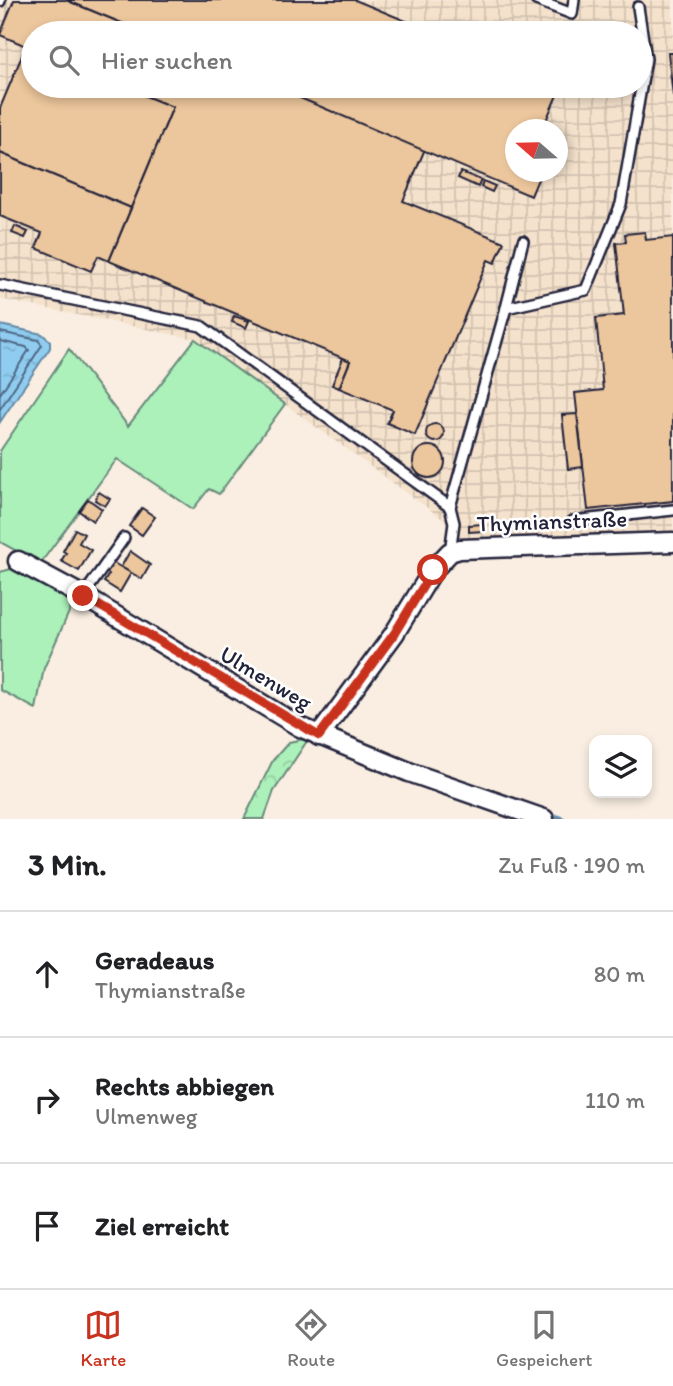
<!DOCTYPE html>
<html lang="de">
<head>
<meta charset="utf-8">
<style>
	:root { --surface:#fff; --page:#f2f2f2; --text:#202124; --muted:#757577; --line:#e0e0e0; --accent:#c8321e }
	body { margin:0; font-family:Itim,sans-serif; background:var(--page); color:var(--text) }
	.controls { position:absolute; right:21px; bottom:21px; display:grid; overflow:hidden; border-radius:14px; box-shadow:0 4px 10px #0003 }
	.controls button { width:63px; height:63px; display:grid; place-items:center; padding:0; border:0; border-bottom:2px solid var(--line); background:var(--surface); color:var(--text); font:35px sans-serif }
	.compass { position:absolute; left:505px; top:119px; width:63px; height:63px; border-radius:50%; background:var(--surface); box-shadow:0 4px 10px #0003; rotate:290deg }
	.stop { position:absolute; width:21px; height:21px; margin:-16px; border:5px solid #c8321e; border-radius:50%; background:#fff }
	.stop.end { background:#c8321e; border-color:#fff; box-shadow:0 2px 7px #0008 }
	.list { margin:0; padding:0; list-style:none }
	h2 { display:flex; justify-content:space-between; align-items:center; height:91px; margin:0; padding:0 28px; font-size:30px }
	h2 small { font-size:23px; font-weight:400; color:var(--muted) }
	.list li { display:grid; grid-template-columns:46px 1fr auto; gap:21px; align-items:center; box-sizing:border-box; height:126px; padding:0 28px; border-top:2px solid var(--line) }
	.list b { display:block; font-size:26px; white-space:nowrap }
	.list p { margin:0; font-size:23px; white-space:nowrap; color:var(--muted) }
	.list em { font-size:23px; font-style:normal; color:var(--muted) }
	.icon { flex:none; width:38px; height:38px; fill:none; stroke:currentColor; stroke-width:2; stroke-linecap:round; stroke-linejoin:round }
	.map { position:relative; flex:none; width:673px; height:819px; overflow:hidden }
	.search { position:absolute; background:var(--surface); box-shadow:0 4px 10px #0003; left:21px; right:21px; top:21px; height:77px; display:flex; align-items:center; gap:18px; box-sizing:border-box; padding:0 24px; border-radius:38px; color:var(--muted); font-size:26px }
	.sheet { height:469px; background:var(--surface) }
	nav { display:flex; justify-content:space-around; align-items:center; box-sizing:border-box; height:98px; border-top:2px solid var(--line); background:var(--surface); font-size:19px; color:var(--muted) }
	nav a { display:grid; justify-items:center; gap:4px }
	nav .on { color:var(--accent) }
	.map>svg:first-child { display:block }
	.industrial { fill:url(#industrial-grid); fill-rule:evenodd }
	.green { fill:#acf0ba; stroke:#67897a; stroke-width:2 }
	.forest { fill:url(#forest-crowns); stroke:#67897a; stroke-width:2 }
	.water { fill:url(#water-ripples); stroke:#6388a7; stroke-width:2 }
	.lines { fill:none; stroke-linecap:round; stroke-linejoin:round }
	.shore { stroke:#4e6683; stroke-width:2 }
	.stream { stroke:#6388a7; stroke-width:5 }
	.building { fill:#ecc69c; stroke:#22223b; stroke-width:2 }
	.lane-casing { stroke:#22223b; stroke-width:14 }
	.street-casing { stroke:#22223b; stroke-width:23 }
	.lane { stroke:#fff; stroke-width:9 }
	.street { stroke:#fff; stroke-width:18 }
	.route { stroke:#c8321e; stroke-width:9 }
	.labels { text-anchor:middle; stroke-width:5; stroke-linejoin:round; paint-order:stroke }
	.street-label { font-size:23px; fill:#22223b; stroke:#fff }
</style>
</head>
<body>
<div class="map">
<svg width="673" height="819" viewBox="0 0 673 819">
	<defs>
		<pattern id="industrial-grid" width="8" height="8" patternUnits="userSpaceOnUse" patternTransform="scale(1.75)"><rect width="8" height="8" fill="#f5e2cc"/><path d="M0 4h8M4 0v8" fill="none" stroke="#d2c2b0"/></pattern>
		<pattern id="forest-crowns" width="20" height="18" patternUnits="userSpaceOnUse" patternTransform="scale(1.75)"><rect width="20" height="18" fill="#acf0ba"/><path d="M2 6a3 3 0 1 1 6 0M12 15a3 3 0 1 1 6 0" fill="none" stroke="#94cea1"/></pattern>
		<pattern id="water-ripples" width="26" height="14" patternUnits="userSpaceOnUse" patternTransform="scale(1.75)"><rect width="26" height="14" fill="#8fccef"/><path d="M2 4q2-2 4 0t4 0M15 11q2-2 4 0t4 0" fill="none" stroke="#7bafce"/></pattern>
	</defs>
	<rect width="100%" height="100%" fill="#f9eee1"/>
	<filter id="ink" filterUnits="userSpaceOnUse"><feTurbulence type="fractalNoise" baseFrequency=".0143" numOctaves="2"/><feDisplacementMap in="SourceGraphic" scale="14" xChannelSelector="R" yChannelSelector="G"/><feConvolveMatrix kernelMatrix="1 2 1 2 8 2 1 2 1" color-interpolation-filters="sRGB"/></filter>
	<g filter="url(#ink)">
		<path class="industrial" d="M 0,0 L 673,0 L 673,535 L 455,543 L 458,530 L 195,339 L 0,299 ZM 33,33 L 640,33 L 640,86 L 33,86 ZM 516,130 L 558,130 L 558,172 L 516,172 Z"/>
		<g class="green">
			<path d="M 195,339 L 285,404 L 219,494 L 209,489 L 193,509 L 117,459 L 40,564 L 0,542 L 0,451 L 69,349 L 128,426 Z"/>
			<path d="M 11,569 L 21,570 L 74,601 L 44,668 L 36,709 L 0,690 L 0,572 Z"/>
		</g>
		<path class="forest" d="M 309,738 L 274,791 L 264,819 L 244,819 L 273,760 L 289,742 Z"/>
		<path class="water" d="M 0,325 L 42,334 L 50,341 L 50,348 L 0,422 Z"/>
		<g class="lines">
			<g class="shore">
				<path d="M 0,332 L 38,340 L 42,345 L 0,409"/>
				<path d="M 0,341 L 26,347 L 29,350 L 0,394"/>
			</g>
			<path class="stream" d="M 546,813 L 563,819"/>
		</g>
		<g class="building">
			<path d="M 14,0 L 66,0 L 146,33 L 33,33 L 33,49 L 0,35 Z"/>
			<path d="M 66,0 L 355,0 L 435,33 L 146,33 Z"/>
			<path d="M 26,46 L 33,49 L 33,86 L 121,86 L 173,107 L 131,208 L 0,153 L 0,108 Z"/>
			<path d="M 668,53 L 673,53 L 673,96 Z"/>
			<path d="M 121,86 L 272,86 L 425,149 L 403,201 L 504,242 L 495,263 L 488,260 L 415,435 L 387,423 L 393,410 L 339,388 L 350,361 L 109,261 L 173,107 Z"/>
			<path d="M 272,86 L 561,86 L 542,130 L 516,130 L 516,172 L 541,172 L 531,196 Z"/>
			<path d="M 0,153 L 131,208 L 109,261 L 98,256 L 91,271 L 36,248 L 42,233 L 0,216 Z"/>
			<path d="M 461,172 L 481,180 L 478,187 L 458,178 Z"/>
			<path d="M 483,181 L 495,186 L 492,192 L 481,187 Z"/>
			<path d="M 15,226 L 28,232 L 25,238 L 12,233 Z"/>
			<path d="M 645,232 L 646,240 L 673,237 L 673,501 L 588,510 L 575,393 L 603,390 L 596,318 L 624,315 L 616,243 L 626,242 L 625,234 Z"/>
			<path d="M 234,316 L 249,321 L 246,328 L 232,322 Z"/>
			<path d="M 343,358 L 350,361 L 339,388 L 332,385 Z"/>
			<path d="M 577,414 L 583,467 L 568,469 L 562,415 Z"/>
			<circle cx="435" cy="433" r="9"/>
			<circle cx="429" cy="462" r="16"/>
			<path d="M 99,492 L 110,499 L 105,506 L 95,500 Z"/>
			<path d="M 88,499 L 102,509 L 93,521 L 79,511 Z"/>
			<path d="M 142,508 L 155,517 L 142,535 L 129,526 Z"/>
			<path d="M 483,524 L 484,531 L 469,532 L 469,525 Z"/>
			<path d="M 75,529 L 84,534 L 79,543 L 91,550 L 79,571 L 61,561 L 66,553 L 63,551 Z"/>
			<path d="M 130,551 L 150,565 L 142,579 L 121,567 Z"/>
			<path d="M 112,562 L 131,573 L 120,592 L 104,582 L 109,574 L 106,572 Z"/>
		</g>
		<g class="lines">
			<defs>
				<g id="lane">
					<path d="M 536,0 L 572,14 L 574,0"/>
					<path d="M 0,1 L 0,0"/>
					<path d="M 0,285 L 201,326 L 450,507"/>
					<path d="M 506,308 L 523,241"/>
					<path d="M 573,521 L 673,510"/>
					<path d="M 450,552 L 454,523 L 450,507 L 506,308 L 586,290 L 621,204 L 646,59 L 638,7"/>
					<path d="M 83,596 L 124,538"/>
				</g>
				<g id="street">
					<path d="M 18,561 L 83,596 L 300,727 L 409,772 L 544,819"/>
					<path d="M 319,736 L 394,634 L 433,570 L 450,552 L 460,549 L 673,542"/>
				</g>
			</defs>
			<use href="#lane" class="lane-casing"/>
			<use href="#street" class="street-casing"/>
			<use href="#lane" class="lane"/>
			<use href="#street" class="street"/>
		</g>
	</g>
	<g class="lines" filter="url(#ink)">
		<path class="route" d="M 83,596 L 319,736 L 394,634 L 433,570"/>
	</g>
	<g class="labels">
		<g class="street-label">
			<text transform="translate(552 521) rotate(-2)" y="8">Thymianstraße</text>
			<text transform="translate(266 678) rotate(31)" y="8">Ulmenweg</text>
		</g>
	</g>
</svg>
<div class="controls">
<button><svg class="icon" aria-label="layers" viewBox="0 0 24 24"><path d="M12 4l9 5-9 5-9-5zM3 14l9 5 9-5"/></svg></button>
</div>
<svg class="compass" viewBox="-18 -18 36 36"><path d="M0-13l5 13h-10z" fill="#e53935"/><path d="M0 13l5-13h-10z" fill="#757577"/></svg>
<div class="stop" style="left:433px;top:570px"></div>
<div class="stop end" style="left:83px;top:596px"></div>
<div class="search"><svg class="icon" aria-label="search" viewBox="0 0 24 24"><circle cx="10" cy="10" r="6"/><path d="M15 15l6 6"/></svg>Hier suchen</div>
</div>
<section class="sheet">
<h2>3 Min.<small>Zu Fuß · 190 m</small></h2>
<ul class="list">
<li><svg class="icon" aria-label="ahead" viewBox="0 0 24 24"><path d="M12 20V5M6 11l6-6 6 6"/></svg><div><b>Geradeaus</b><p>Thymianstraße</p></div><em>80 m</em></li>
<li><svg class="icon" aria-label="right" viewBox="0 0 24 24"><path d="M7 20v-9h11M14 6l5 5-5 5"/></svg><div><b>Rechts abbiegen</b><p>Ulmenweg</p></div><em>110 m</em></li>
<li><svg class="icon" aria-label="arrive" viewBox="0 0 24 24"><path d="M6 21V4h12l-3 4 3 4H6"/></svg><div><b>Ziel erreicht</b></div></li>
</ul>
</section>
<nav>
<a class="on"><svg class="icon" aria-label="map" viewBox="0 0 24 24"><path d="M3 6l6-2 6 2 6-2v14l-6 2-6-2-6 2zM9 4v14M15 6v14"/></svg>Karte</a>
<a><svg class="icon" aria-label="directions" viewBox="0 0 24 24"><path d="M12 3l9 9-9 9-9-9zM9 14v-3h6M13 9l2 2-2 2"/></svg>Route</a>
<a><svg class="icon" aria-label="saved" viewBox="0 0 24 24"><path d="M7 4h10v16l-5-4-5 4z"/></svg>Gespeichert</a>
</nav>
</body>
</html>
